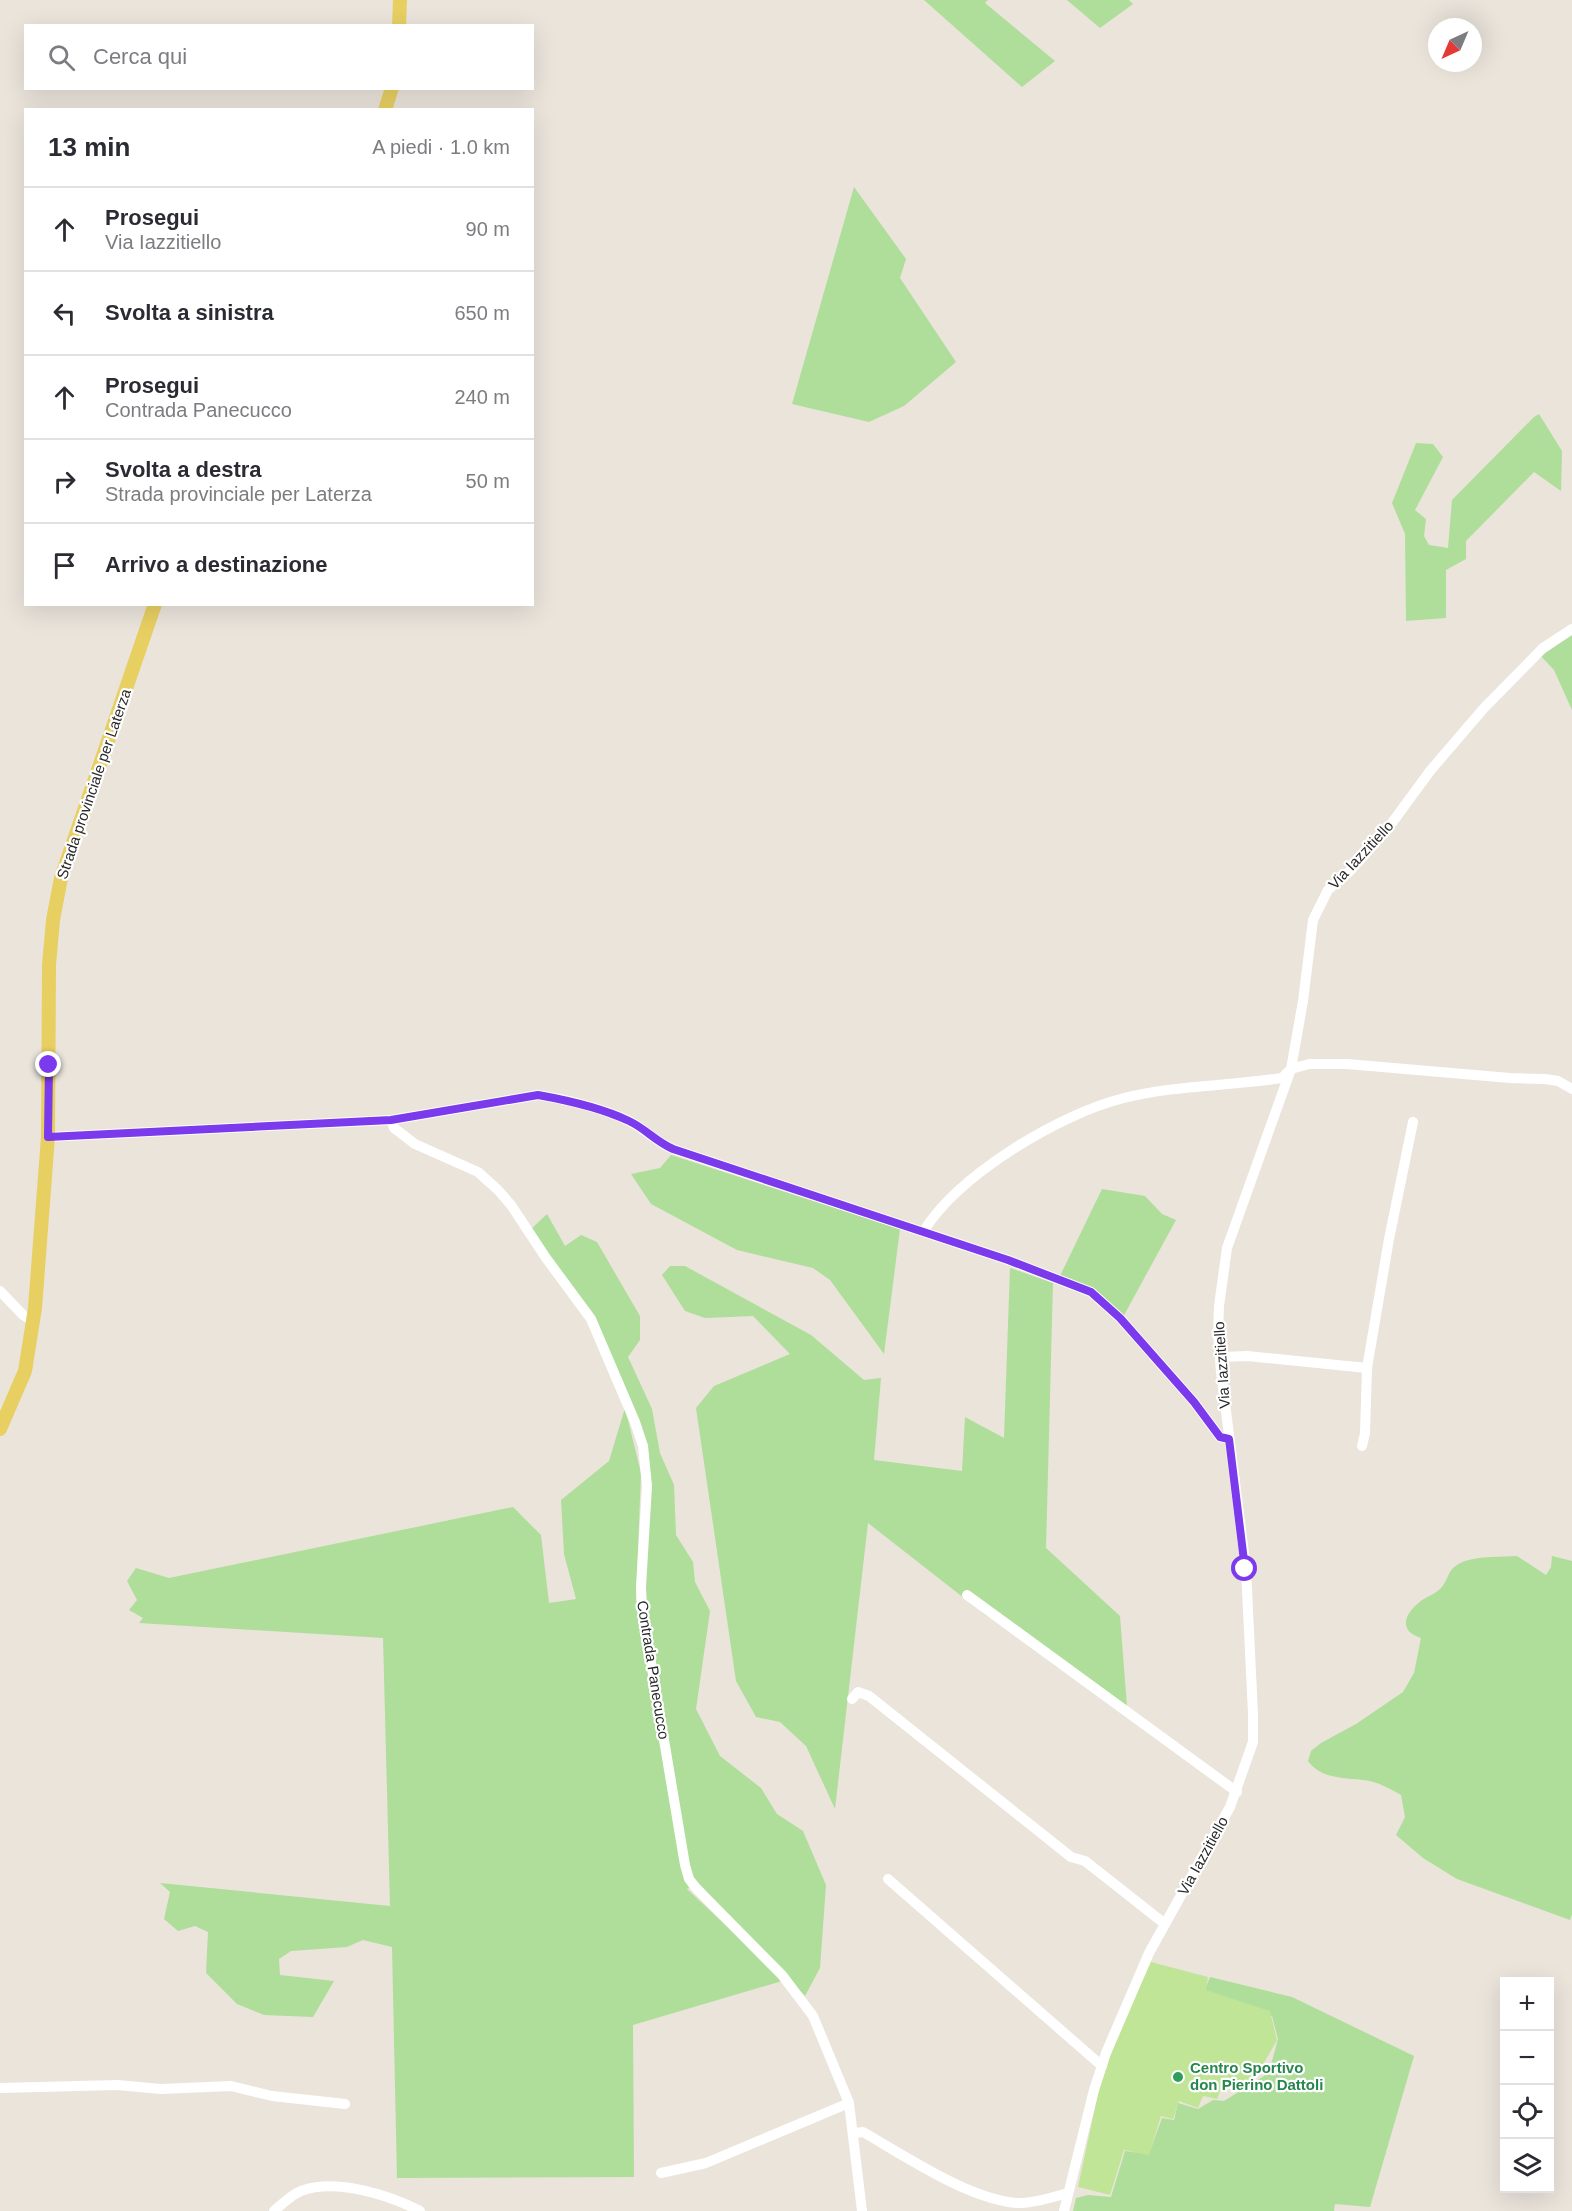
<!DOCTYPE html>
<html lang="it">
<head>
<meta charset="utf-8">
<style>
	:root { --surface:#fff; --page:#f2f2f3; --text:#2b2b33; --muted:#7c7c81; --line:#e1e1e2 }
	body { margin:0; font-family:Arial,sans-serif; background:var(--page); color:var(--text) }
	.controls { position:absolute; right:18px; bottom:18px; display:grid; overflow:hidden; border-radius:0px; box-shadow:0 6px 24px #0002 }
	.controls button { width:54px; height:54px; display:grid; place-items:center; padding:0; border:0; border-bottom:2px solid var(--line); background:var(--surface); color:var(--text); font:30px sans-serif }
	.compass { position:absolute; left:1428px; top:18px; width:54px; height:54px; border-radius:50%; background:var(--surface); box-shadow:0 6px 24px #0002; rotate:224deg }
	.stop { position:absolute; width:18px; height:18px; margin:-14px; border:4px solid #7c3aed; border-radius:50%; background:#fff }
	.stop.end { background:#7c3aed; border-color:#fff; box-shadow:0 2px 6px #0008 }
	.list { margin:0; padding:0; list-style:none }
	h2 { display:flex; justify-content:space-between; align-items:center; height:78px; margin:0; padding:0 24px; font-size:26px }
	h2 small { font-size:20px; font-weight:400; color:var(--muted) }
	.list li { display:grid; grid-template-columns:39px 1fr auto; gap:18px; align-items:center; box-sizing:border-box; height:84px; padding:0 24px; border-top:2px solid var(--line) }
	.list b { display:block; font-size:22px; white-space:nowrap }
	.list p { margin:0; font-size:20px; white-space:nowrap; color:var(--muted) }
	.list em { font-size:20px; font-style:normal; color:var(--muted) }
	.icon { flex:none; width:33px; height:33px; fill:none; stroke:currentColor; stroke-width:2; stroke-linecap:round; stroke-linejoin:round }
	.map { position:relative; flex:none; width:1572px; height:2211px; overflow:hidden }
	.search { position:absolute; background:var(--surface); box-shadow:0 6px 24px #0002; left:24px; top:24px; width:510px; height:66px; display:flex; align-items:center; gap:15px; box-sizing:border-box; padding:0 21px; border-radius:0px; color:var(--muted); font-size:22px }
	.panel { position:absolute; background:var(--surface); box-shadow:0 6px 24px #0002; left:24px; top:108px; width:510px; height:498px; border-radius:0px }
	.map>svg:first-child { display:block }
	.green { fill:#aede9a }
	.pitch { fill:#c0e597 }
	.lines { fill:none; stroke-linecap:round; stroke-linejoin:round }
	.minor { stroke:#fff; stroke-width:10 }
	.major { stroke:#e8cf62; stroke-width:14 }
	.route { stroke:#7c3aed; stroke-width:8 }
	.leisure-dot { fill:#2e9e5b; stroke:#fff; stroke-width:2 }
	.labels { text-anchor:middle; stroke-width:4.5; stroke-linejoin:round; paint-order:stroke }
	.street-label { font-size:15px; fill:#292929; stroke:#fff }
	.leisure-label { font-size:15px; font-weight:bold; fill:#27864d; stroke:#fff; text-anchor:start }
</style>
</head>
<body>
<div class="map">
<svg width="1572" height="2211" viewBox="0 0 1572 2211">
	<rect width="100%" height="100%" fill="#eae4db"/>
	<g class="green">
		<path d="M 924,0 L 988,0 L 985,3 L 1055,61 L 1022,87 Z"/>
		<path d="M 1067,0 L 1129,0 L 1133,4 L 1100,28 Z"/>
		<path d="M 854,187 L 906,259 L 900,278 L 956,362 L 904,406 L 869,422 L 792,404 Z"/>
		<path d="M 1539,414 L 1562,451 L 1561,491 L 1534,472 L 1466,541 L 1466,559 L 1446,570 L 1446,618 L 1406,621 L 1405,534 L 1392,503 L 1416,443 L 1433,444 L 1443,457 L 1415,510 L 1426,519 L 1424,536 L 1429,545 L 1448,548 L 1452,500 L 1534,417 Z"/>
		<path d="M 1572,635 L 1572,710 L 1554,670 L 1541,656 Z"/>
		<path d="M 671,1155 L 900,1229 L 884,1354 L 830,1280 L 813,1268 L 737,1250 L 651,1204 L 631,1174 L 660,1168 Z"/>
		<path d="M 1102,1189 L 1145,1196 L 1162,1214 L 1176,1220 L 1123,1317 L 1060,1276 Z"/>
		<path d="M 547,1214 L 565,1246 L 581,1235 L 597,1242 L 640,1316 L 640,1340 L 628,1357 L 652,1409 L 660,1453 L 674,1485 L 676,1535 L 693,1562 L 695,1582 L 710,1611 L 696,1709 L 720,1756 L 761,1788 L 777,1814 L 803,1831 L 826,1885 L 820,1968 L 805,1996 L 688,1872 L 691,1886 L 687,1889 L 767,1964 L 782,1981 L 633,2025 L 634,2177 L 397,2178 L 392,1947 L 363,1940 L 347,1947 L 291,1951 L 279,1959 L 280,1975 L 334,1981 L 313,2017 L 264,2015 L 237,2004 L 206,1973 L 208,1932 L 195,1926 L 178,1931 L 164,1919 L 170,1892 L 160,1883 L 390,1906 L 383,1638 L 139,1623 L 143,1618 L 129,1610 L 137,1600 L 127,1581 L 136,1568 L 169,1578 L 513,1507 L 541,1535 L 549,1603 L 576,1599 L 564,1554 L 561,1500 L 609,1461 L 625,1408 L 641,1473 L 636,1600 L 644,1608 L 644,1444 L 596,1324 L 529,1231 Z"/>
		<path d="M 670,1266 L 685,1266 L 811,1335 L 864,1380 L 881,1378 L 874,1460 L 962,1471 L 965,1417 L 1004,1438 L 1010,1268 L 1053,1283 L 1046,1548 L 1120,1616 L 1127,1707 L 987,1616 L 868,1523 L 835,1809 L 806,1746 L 780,1722 L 756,1717 L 736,1681 L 696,1408 L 714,1386 L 790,1354 L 753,1316 L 705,1318 L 685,1311 L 662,1275 Z"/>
		<path d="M 1517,1556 L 1546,1575 L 1551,1567 L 1552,1556 L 1572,1561 L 1572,1914 L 1570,1920 L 1457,1879 L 1423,1858 L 1396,1835 L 1405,1817 L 1401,1795 C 1391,1789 1381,1784 1370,1781 C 1348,1777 1323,1781 1308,1761 L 1311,1751 L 1321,1743 L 1356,1724 L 1403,1692 L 1414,1673 L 1421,1638 C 1397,1630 1405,1613 1421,1601 C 1427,1596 1436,1594 1441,1588 C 1451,1577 1445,1569 1465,1561 C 1480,1556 1501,1557 1517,1556 Z"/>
		<path d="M 1210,1977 L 1292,1997 L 1414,2056 L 1370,2207 L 1335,2204 L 1334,2211 L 1073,2211 L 1076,2198 L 1088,2195 L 1111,2197 L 1125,2151 L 1149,2154 L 1162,2118 L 1174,2120 L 1178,2103 L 1198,2109 L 1213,2100 L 1224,2101 L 1264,2076 L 1272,2061 L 1278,2039 L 1272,2016 L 1204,1992 Z"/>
	</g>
	<path class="pitch" d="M 1151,1962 L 1208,1977 L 1206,1990 L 1270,2011 L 1277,2040 L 1257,2075 L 1242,2088 L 1224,2081 L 1217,2099 L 1203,2096 L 1198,2108 L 1179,2101 L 1173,2119 L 1161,2116 L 1149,2155 L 1124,2150 L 1110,2195 L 1078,2187 L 1101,2080 L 1120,2029 Z"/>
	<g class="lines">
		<g class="minor">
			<path d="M 391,1120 L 538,1095 C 565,1099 605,1109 629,1121 C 645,1129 656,1142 673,1149 L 1008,1260 L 1091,1292 L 1120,1318 L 1194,1402 L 1220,1437 L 1229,1439"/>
			<path d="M 48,1137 L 391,1120 L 394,1128 L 415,1144 L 478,1172 L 498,1190 L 511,1205 L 546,1258 L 591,1319 L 635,1422 L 643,1446 L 647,1486 L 641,1587 L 642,1609 L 685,1865 L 689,1879 L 696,1888 L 782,1975 L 813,2016 L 849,2103 L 862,2211"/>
			<path d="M 923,1232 C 958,1175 1059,1114 1124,1098 C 1176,1085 1230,1086 1282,1078 L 1291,1069 L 1309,1064 L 1347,1064 L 1510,1078 L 1545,1079 L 1558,1081 L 1572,1089"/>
			<path d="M 0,1291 L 23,1315 L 33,1321"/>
			<path d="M 1220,1357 L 1247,1356 L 1367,1368"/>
			<path d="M 1362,1446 L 1365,1433 L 1367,1368 L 1389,1239 L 1413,1122"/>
			<path d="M 967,1595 L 1237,1792"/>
			<path d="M 852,1699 L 858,1692 L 869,1696 L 1071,1857 L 1085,1861 L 1165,1924"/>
			<path d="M 888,1879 L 1102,2066"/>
			<path d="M 0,2088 L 117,2085 L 161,2089 L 231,2086 L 272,2096 L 345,2104"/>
			<path d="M 854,2133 L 863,2132 C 905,2156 970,2200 1018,2203 C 1033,2204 1053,2197 1068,2193"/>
			<path d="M 661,2173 L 706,2163 L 849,2103"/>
			<path d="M 274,2211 C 282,2204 291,2195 301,2191 C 336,2178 389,2195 420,2211"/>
			<path d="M 1064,2211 L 1094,2090 L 1106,2053 L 1149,1953 L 1230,1807 L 1253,1742 L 1253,1714 L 1246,1569 L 1221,1372 L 1218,1333 L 1219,1306 L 1227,1248 L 1291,1069 L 1303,1001 L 1313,920 L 1328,890 L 1351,870 L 1386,831 L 1430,771 L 1484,708 L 1543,648 L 1572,629"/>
		</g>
		<g class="major">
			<path d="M 399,26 L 400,0"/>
			<path d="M 385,110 L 392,88"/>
			<path d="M 0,1429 L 25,1371 L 35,1308 L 48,1137 L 49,965 L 53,920 L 61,878 L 155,604"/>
		</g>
	</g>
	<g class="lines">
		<path class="route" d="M 49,1065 L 48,1137 L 391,1120 L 538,1095 C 566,1100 604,1109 629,1121 C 646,1129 655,1141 673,1149 L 1008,1260 L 1091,1292 L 1120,1318 L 1194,1402 L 1220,1437 L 1229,1439 L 1245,1569"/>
	</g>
	<circle class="leisure-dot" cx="1178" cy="2077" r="6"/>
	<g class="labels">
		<g class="street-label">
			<text transform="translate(94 784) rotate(-71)" y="5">Strada provinciale per Laterza</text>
			<text transform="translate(1361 855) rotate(-47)" y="5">Via Iazzitiello</text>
			<text transform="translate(1222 1365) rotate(-94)" y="5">Via Iazzitiello</text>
			<text transform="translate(653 1670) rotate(81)" y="5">Contrada Panecucco</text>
			<text transform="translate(1203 1856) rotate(-61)" y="5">Via Iazzitiello</text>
		</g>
		<g class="leisure-label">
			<text x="1190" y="2073">Centro Sportivo<tspan x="1190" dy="17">don Pierino Dattoli</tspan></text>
		</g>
	</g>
</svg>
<div class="controls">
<button>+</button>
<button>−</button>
<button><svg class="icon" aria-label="locate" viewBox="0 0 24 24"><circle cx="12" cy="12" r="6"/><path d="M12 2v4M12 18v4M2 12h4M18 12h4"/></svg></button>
<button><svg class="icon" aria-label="layers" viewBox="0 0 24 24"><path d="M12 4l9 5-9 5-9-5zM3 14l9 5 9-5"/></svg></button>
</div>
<svg class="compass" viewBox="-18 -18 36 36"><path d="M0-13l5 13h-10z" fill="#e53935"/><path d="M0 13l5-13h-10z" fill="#7c7c81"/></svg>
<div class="stop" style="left:1245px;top:1569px"></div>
<div class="stop end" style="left:49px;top:1065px"></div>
<div class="search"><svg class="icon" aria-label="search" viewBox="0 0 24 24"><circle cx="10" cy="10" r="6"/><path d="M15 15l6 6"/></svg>Cerca qui</div>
<section class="panel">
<h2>13 min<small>A piedi · 1.0 km</small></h2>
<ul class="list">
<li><svg class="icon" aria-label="ahead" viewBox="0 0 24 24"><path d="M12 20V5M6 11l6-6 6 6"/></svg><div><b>Prosegui</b><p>Via Iazzitiello</p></div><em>90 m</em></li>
<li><svg class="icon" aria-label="left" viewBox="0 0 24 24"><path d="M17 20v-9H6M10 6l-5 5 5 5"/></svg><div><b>Svolta a sinistra</b></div><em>650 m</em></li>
<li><svg class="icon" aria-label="ahead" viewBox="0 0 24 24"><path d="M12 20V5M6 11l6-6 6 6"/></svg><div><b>Prosegui</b><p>Contrada Panecucco</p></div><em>240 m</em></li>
<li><svg class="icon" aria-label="right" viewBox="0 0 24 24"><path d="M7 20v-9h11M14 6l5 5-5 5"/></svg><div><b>Svolta a destra</b><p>Strada provinciale per Laterza</p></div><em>50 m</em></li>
<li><svg class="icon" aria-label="arrive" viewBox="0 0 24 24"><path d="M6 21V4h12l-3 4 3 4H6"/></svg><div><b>Arrivo a destinazione</b></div></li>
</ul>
</section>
</div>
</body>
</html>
